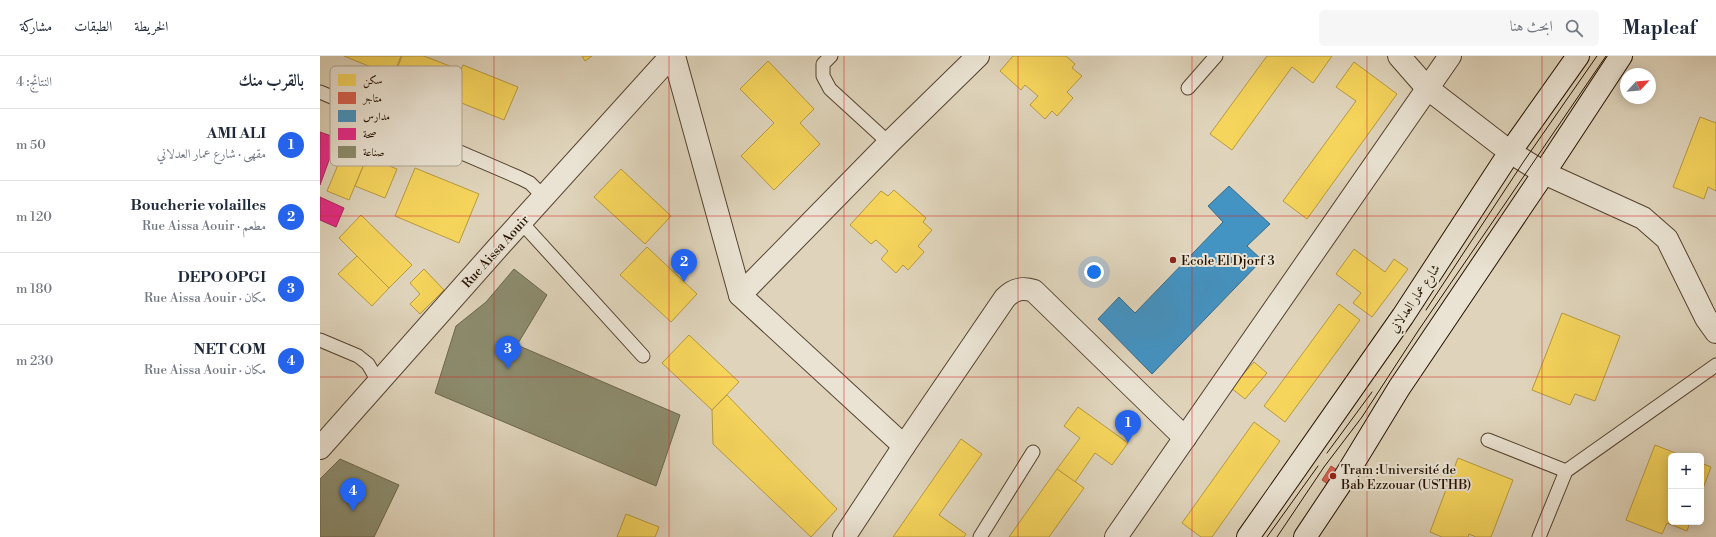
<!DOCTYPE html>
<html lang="ar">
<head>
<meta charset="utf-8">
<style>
	:root { --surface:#fff; --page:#f6f6f7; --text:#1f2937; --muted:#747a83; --line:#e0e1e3; --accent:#2563eb }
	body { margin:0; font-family:"Libre Bodoni",Amiri,serif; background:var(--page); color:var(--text); direction:rtl }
	.controls { position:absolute; right:12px; bottom:12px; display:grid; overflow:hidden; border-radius:6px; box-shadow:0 2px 10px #0003 }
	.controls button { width:36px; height:36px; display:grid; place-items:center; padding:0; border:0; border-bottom:1px solid var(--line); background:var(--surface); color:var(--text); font:20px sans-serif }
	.compass { position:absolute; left:1300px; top:12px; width:36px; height:36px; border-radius:50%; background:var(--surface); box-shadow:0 2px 10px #0003; rotate:64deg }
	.you { position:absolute; left:774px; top:216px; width:14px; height:14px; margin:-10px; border:3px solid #fff; border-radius:50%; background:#1a73e8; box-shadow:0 0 0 6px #1a73e833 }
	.badge { display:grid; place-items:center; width:26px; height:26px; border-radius:50%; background:var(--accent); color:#fff; font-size:13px; font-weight:700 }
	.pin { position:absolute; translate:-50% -33px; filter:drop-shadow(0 1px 2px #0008) }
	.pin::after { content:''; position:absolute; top:21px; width:14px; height:12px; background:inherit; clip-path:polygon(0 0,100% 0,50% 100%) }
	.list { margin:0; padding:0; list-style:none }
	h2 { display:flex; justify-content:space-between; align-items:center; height:52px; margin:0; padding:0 16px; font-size:17px }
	h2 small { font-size:13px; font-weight:400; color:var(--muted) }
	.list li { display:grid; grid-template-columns:26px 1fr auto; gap:12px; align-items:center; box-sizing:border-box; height:72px; padding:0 16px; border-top:1px solid var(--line) }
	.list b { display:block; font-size:15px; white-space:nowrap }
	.list p { margin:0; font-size:13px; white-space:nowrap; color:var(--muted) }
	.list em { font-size:13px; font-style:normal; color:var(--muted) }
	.icon { flex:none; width:22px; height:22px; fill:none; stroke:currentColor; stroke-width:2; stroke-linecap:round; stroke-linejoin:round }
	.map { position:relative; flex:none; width:1396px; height:481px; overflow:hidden; direction:ltr }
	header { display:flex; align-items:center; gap:24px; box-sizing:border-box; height:56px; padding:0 20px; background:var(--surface); border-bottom:1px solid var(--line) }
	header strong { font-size:19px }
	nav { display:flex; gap:22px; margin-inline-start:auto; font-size:14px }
	.search { width:280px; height:36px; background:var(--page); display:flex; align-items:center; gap:10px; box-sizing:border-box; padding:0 14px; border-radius:6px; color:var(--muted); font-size:15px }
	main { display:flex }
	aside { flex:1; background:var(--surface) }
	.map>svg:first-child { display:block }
	.homes { fill:#f6d55c; stroke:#b79a40 }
	.shops { fill:#d6604d; stroke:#a14936 }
	.schools { fill:#4393c3; stroke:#3a6c88 }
	.health { fill:#e7298a; stroke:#ad2261 }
	.industry { fill:#8c8c6e; stroke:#6d674d }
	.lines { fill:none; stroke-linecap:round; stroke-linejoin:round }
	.lane-casing { stroke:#54422f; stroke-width:15 }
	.street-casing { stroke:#54422f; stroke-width:24 }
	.secondary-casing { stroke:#251200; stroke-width:24 }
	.lane { stroke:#eae3d3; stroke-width:13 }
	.street { stroke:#eae3d3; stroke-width:22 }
	.secondary { stroke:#eae3d3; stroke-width:22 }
	.tram { stroke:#251200; stroke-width:1 }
	.grid { fill:none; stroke:#d62828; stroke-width:1; stroke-opacity:0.55 }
	.poi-dot { fill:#8f2418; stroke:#eae3d3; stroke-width:1.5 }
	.labels { text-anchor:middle; stroke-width:4; stroke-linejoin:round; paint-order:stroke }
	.street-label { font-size:13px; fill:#251200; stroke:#eae3d3 }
	.poi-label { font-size:13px; fill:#251200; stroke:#eae3d3; text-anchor:start }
	.key { fill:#eae3d3; stroke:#afa494; stroke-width:1 }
	.key-label { font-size:11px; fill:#251200 }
</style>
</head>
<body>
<header>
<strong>Mapleaf</strong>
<div class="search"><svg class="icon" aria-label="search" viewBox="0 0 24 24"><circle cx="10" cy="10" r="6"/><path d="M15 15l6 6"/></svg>ابحث هنا</div>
<nav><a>الخريطة</a><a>الطبقات</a><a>مشاركة</a></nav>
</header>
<main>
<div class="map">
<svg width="1396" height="481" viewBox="0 0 1396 481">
	<rect width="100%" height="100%" fill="#dfd4bb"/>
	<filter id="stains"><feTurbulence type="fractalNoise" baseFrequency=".005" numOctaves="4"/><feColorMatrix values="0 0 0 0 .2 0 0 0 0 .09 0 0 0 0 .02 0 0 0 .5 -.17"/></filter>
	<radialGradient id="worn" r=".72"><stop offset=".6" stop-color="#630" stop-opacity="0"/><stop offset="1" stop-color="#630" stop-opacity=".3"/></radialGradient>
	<g class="homes">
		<path d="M 24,0 L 81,0 L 73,20 Z"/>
		<path d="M 82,0 L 104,0 L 140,14 L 127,48 L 72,26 Z"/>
		<path d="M 262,0 L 272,0 L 265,5 Z"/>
		<path d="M 693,0 L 746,0 L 755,8 L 752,12 L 762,20 L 747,36 L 753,42 L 737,60 L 732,55 L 725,63 L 710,49 L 718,40 L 705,29 L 701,34 L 680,15 Z"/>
		<path d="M 947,0 L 1012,0 L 993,27 L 972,11 L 912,94 L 890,78 Z"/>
		<path d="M 448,5 L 494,53 L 480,67 L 500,88 L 454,134 L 421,100 L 454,67 L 420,33 Z"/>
		<path d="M 1034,6 L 1077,38 L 987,163 L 963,145 L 1036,45 L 1016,31 Z"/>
		<path d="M 143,9 L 198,31 L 184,64 L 129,42 Z"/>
		<path d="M 1380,61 L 1396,67 L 1396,135 L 1388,131 L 1384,143 L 1353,131 Z"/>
		<path d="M 25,92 L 47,101 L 29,144 L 7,135 Z"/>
		<path d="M 47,101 L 77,113 L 65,142 L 35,130 Z"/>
		<path d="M 95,112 L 159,138 L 139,187 L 75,160 Z"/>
		<path d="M 301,113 L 351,160 L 325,188 L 274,141 Z"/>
		<path d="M 574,134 L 606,162 L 603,166 L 612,174 L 598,190 L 604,196 L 588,214 L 583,209 L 576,217 L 561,203 L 568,195 L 556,184 L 551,188 L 530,169 L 561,135 L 568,140 Z"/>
		<path d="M 41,159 L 92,209 L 69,232 L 19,182 Z"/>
		<path d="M 327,191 L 377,238 L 351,266 L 300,219 Z"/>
		<path d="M 1034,193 L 1065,216 L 1074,203 L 1088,213 L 1052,261 L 1033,247 L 1041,237 L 1016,218 Z"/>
		<path d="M 37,200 L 69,232 L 52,250 L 18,218 Z"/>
		<path d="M 104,213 L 124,234 L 100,258 L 90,248 L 100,238 L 90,227 Z"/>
		<path d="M 1019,248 L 1040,264 L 965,366 L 944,350 Z"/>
		<path d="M 1242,257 L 1300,280 L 1275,345 L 1255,338 L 1250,349 L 1212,334 Z"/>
		<path d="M 369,279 L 419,326 L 392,354 L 342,307 Z"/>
		<path d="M 934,306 L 947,317 L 925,343 L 911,332 Z"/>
		<path d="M 407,339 L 517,453 L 491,481 L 393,388 L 392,354 Z"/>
		<path d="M 758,351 L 808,387 L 792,409 L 775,397 L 755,426 L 737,413 L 760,382 L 744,370 Z"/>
		<path d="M 934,366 L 960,385 L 892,481 L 881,481 L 862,467 Z"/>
		<path d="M 641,383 L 662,398 L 619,459 L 646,478 L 644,481 L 573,481 Z"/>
		<path d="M 1335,389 L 1363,400 L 1351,400 L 1351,466 L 1370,466 L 1367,475 L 1347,467 L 1342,478 L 1306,464 Z"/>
		<path d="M 1138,402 L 1193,424 L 1171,481 L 1156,481 L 1149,478 L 1148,481 L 1122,481 L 1110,476 Z"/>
		<path d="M 1381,407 L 1391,411 L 1381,438 Z"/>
		<path d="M 737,413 L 764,432 L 729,481 L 689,481 Z"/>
		<path d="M 306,458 L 339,471 L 335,481 L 297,481 Z"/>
	</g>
	<path class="shops" d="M 1011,410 L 1022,417 L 1012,431 L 1002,424 Z"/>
	<path class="schools" d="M 909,130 L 950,168 L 927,190 L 942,204 L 832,318 L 778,263 L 799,241 L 815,257 L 903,166 L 888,150 Z"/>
	<g class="health">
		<path d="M 0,76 L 17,82 L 0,129 Z"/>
		<path d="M 0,141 L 24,152 L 16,171 L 0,164 Z"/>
	</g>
	<g class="industry">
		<path d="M 194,213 L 227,239 L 197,289 L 360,359 L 336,430 L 115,337 L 136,270 L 166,246 Z"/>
		<path d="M 20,403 L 79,429 L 54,481 L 0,481 L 0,423 Z"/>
	</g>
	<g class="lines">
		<defs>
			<g id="lane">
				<path d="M 511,0 L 503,8 L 503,20 L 510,33 L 569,87"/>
				<path d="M 868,32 L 896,0"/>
				<path d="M 0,36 L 200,122 L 210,127 L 224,141"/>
				<path d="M 201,166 L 323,300"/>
				<path d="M 0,284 L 38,300 L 48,308 L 59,327"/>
				<path d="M 1168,384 L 1246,415"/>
				<path d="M 660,481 L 713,396"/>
				<path d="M 1219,481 L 1246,415 L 1396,309"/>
			</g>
			<g id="street">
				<path d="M 354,0 L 420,239 L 584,390"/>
				<path d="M 1079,0 L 1107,32 L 1190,96 L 1224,117 L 1323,162 L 1347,183 L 1386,262 L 1396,276"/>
				<path d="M 420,239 L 569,87 L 658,0"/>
				<path d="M 0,392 L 181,188 L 351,0"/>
				<path d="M 524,481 L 584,390 L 685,242 C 694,233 702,231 714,235 L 865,382"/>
				<path d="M 796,481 L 1130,0"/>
			</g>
			<g id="secondary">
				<path d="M 928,481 L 1083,260 L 1190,96 L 1258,0"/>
				<path d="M 985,481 L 1023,424 L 1079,332 L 1224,117 L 1301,0"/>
			</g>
		</defs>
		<use href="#lane" class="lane-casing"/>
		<use href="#street" class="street-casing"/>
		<use href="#secondary" class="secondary-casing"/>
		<use href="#lane" class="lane"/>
		<use href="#street" class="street"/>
		<use href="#secondary" class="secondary"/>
		<g class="tram">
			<path d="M 1106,254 L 1204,105 L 1277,0"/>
			<path d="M 1007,397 L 1052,336"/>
			<path d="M 947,481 L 998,410"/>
			<path d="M 957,481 L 1004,411 L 1042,361 L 1098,275 L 1286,0"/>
		</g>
	</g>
	<path class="grid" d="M 174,0 L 174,481M 349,0 L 349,481M 524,0 L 524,481M 698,0 L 698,481M 872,0 L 872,481M 1047,0 L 1047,481M 1222,0 L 1222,481M 0,160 L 1396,160M 0,321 L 1396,321"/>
	<g class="poi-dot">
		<circle cx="853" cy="204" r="4"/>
		<circle cx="1013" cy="420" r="4"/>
	</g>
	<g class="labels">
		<g class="street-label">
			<text transform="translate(175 195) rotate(-48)" y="5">Rue Aissa Aouir</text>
			<text transform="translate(1094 242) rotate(-56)" y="5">شارع عمار العدلاني</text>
		</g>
		<g class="poi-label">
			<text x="861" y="209">Ecole El Djorf 3</text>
			<text x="1021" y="418">Tram :Université de<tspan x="1021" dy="15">Bab Ezzouar (USTHB)</tspan></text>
		</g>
	</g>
	<rect x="10" y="10" width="132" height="100" rx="6" class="key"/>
	<rect x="18" y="18" width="18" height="12" fill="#f6d55c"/>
	<rect x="18" y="36" width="18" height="12" fill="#d6604d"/>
	<rect x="18" y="54" width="18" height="12" fill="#4393c3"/>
	<rect x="18" y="72" width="18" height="12" fill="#e7298a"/>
	<rect x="18" y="90" width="18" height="12" fill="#8c8c6e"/>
	<g class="key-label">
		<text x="43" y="28">سكن</text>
		<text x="43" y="46">متاجر</text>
		<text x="43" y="64">مدارس</text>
		<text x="43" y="82">صحة</text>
		<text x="43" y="100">صناعة</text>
	</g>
	<rect width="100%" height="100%" filter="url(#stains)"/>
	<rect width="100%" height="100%" fill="url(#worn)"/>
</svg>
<div class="controls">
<button>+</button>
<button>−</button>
</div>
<svg class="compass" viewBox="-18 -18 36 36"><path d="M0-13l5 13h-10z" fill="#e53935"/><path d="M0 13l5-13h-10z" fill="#747a83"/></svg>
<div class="you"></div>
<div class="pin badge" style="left:808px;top:387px">1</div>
<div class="pin badge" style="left:364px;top:226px">2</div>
<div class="pin badge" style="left:188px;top:313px">3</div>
<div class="pin badge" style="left:33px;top:455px">4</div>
</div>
<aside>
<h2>بالقرب منك<small>النتائج: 4</small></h2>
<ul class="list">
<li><span class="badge">1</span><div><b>AMI ALI</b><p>مقهى · شارع عمار العدلاني</p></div><em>50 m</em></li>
<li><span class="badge">2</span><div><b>Boucherie volailles</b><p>مطعم · Rue Aissa Aouir</p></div><em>120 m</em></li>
<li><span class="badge">3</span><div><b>DEPO OPGI</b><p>مكان · Rue Aissa Aouir</p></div><em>180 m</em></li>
<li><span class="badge">4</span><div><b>NET COM</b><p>مكان · Rue Aissa Aouir</p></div><em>230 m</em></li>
</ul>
</aside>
</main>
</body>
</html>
